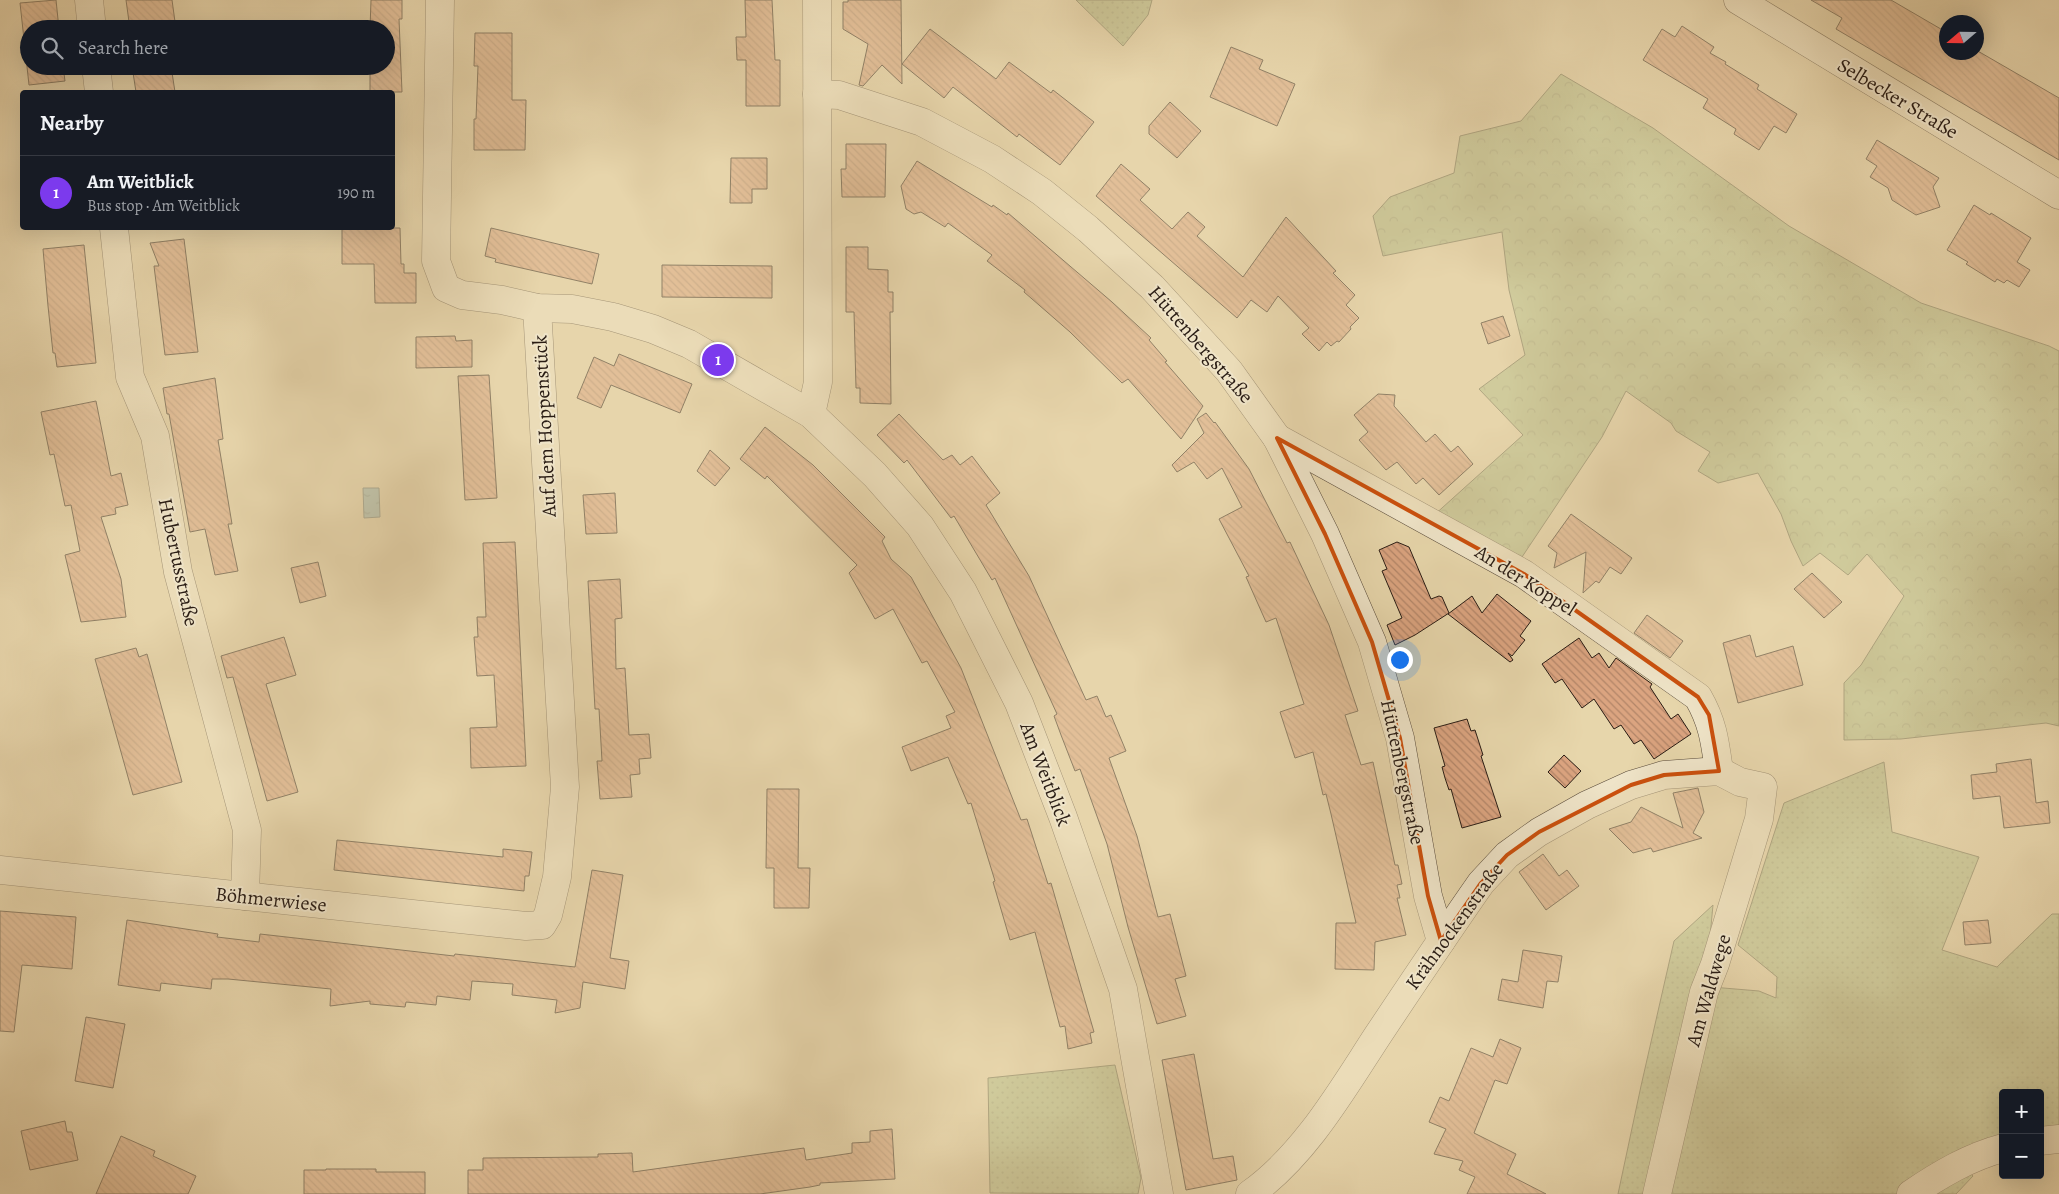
<!DOCTYPE html>
<html lang="en">
<head>
<meta charset="utf-8">
<style>
	:root { --surface:#171b24; --page:#242831; --text:#f1f3f6; --muted:#9ea1a6; --line:#363941; --accent:#7c3aed }
	body { margin:0; font-family:Alegreya,serif; background:var(--page); color:var(--text) }
	.controls { position:absolute; right:15px; bottom:15px; display:grid; overflow:hidden; border-radius:5px; box-shadow:0 5px 20px #0002 }
	.controls button { width:45px; height:45px; display:grid; place-items:center; padding:0; border:0; border-bottom:1px solid var(--line); background:var(--surface); color:var(--text); font:25px sans-serif }
	.compass { position:absolute; left:1939px; top:15px; width:45px; height:45px; border-radius:50%; background:var(--surface); box-shadow:0 5px 20px #0002; rotate:250deg }
	.you { position:absolute; left:1399px; top:659px; width:18px; height:18px; margin:-12px; border:4px solid #fff; border-radius:50%; background:#1a73e8; box-shadow:0 0 0 8px #1a73e833 }
	.badge { display:grid; place-items:center; width:32px; height:32px; border-radius:50%; background:var(--accent); color:#fff; font-size:16px; font-weight:700 }
	.pin { position:absolute; translate:-50% -50%; border:2px solid #fff; box-shadow:0 1px 5px #0006 }
	.list { margin:0; padding:0; list-style:none }
	h2 { display:flex; justify-content:space-between; align-items:center; height:65px; margin:0; padding:0 20px; font-size:21px }
	h2 small { font-size:16px; font-weight:400; color:var(--muted) }
	.list li { display:grid; grid-template-columns:32px 1fr auto; gap:15px; align-items:center; box-sizing:border-box; height:75px; padding:0 20px; border-top:1px solid var(--line) }
	.list b { display:block; font-size:19px; white-space:nowrap }
	.list p { margin:0; font-size:16px; white-space:nowrap; color:var(--muted) }
	.list em { font-size:16px; font-style:normal; color:var(--muted) }
	.icon { flex:none; width:28px; height:28px; fill:none; stroke:currentColor; stroke-width:2; stroke-linecap:round; stroke-linejoin:round }
	.map { position:relative; flex:none; width:2059px; height:1194px; overflow:hidden }
	.search { position:absolute; background:var(--surface); box-shadow:0 5px 20px #0002; left:20px; top:20px; width:375px; height:55px; display:flex; align-items:center; gap:12px; box-sizing:border-box; padding:0 18px; border-radius:28px; color:var(--muted); font-size:19px }
	.panel { position:absolute; background:var(--surface); box-shadow:0 5px 20px #0002; left:20px; top:90px; width:375px; height:140px; border-radius:5px }
	.map>svg:first-child { display:block }
	.grass { fill:url(#grass-dots); stroke:#6e6d4f }
	.forest { fill:url(#forest-crowns); stroke:#6e6d4f }
	.water { fill:url(#water-ripples); stroke:#6c7973 }
	.building { fill:url(#building-back-hatch); stroke:#291c14 }
	.lines { fill:none; stroke-linecap:round; stroke-linejoin:round }
	.minor-casing { stroke:#584a3a; stroke-width:29 }
	.secondary-casing { stroke:#291c14; stroke-width:29 }
	.minor { stroke:#efe4c8; stroke-width:28 }
	.secondary { stroke:#efe4c8; stroke-width:28 }
	.marked { fill:none; stroke:#cb500d; stroke-width:4; stroke-linejoin:round }
	.labels { text-anchor:middle; stroke-width:4; stroke-linejoin:round; paint-order:stroke }
	.street-label { font-size:20px; fill:#291c14; stroke:#efe4c8 }
</style>
</head>
<body>
<div class="map">
<svg width="2059" height="1194" viewBox="0 0 2059 1194">
	<defs>
		<pattern id="grass-dots" width="8" height="8" patternUnits="userSpaceOnUse" patternTransform="scale(1.25)"><rect width="8" height="8" fill="#b4be8a"/><path d="M2 2h.1M6 6h.1" fill="none" stroke="#9ba376" stroke-width="1.8" stroke-linecap="round"/></pattern>
		<pattern id="forest-crowns" width="20" height="18" patternUnits="userSpaceOnUse" patternTransform="scale(1.25)"><rect width="20" height="18" fill="#b4be8a"/><path d="M2 6a3 3 0 1 1 6 0M12 15a3 3 0 1 1 6 0" fill="none" stroke="#9ba376"/></pattern>
		<pattern id="water-ripples" width="26" height="14" patternUnits="userSpaceOnUse" patternTransform="scale(1.25)"><rect width="26" height="14" fill="#99b7b2"/><path d="M2 4q2-2 4 0t4 0M15 11q2-2 4 0t4 0" fill="none" stroke="#7d9490"/></pattern>
		<pattern id="building-back-hatch" width="6" height="6" patternUnits="userSpaceOnUse" patternTransform="scale(1.25)"><rect width="6" height="6" fill="#dba480"/><path d="M-1 5l2 2M0 0l6 6M5-1l2 2" fill="none" stroke="#b28568"/></pattern>
	</defs>
	<rect width="100%" height="100%" fill="#e7d6ab"/>
	<filter id="stains"><feTurbulence type="fractalNoise" baseFrequency=".004" numOctaves="4"/><feColorMatrix values="0 0 0 0 .2 0 0 0 0 .09 0 0 0 0 .02 0 0 0 .5 -.17"/></filter>
	<radialGradient id="worn" r=".72"><stop offset=".6" stop-color="#630" stop-opacity="0"/><stop offset="1" stop-color="#630" stop-opacity=".3"/></radialGradient>
	<g class="grass">
		<path d="M 1076,0 L 1152,0 L 1148,15 L 1123,46 Z"/>
		<path d="M 1884,762 L 1892,832 L 1979,857 L 1942,950 L 1997,967 L 2052,914 L 2059,914 L 2059,1149 L 2040,1150 L 2040,1093 L 2003,1093 L 2003,1156 L 1967,1170 L 1973,1176 L 1956,1194 L 1618,1194 L 1641,1086 L 1674,941 L 1713,905 L 1708,958 L 1700,986 L 1759,991 L 1776,998 L 1777,977 L 1738,945 L 1784,803 Z"/>
		<path d="M 1115,1065 L 1141,1178 L 1138,1194 L 990,1193 L 988,1078 Z"/>
	</g>
	<path class="forest" d="M 1561,74 L 1653,128 L 1789,226 L 1921,303 L 2049,346 L 2059,351 L 2059,726 L 2046,723 L 1901,739 L 1844,740 L 1844,683 L 1861,665 L 1904,596 L 1867,554 L 1848,575 L 1820,553 L 1803,566 L 1791,541 L 1781,514 L 1758,473 L 1718,483 L 1698,471 L 1710,452 L 1676,431 L 1671,423 L 1626,391 L 1602,437 L 1520,560 L 1432,517 L 1523,435 L 1479,389 L 1525,355 L 1509,290 L 1502,232 L 1383,256 L 1373,216 L 1390,197 L 1454,173 L 1460,136 L 1521,121 Z"/>
	<path class="water" d="M 363,488 L 379,488 L 380,517 L 364,518 Z"/>
	<g class="building">
		<path d="M 56,0 L 59,29 L 29,29 L 29,66 L 63,66 L 65,81 L 29,85 L 20,3 Z"/>
		<path d="M 126,0 L 172,0 L 176,29 L 130,29 Z"/>
		<path d="M 371,0 L 402,0 L 402,19 L 399,19 L 402,92 L 370,92 L 370,66 L 386,66 L 386,29 L 370,29 Z"/>
		<path d="M 745,0 L 772,0 L 775,60 L 780,60 L 780,106 L 746,106 L 746,60 L 737,60 L 736,37 L 746,37 Z"/>
		<path d="M 848,0 L 901,0 L 902,84 L 882,65 L 863,86 L 859,85 L 868,44 L 843,29 L 843,2 L 848,2 Z"/>
		<path d="M 1811,0 L 1891,0 L 1946,32 L 1946,52 L 1976,52 L 1976,50 L 2059,98 L 2059,160 L 1836,29 L 1842,18 Z"/>
		<path d="M 1682,26 L 1714,47 L 1710,53 L 1726,62 L 1725,64 L 1759,85 L 1757,89 L 1797,114 L 1786,133 L 1774,126 L 1759,150 L 1734,134 L 1736,129 L 1703,108 L 1708,99 L 1643,60 L 1662,29 L 1675,37 Z"/>
		<path d="M 930,29 L 996,79 L 1009,62 L 1051,93 L 1053,90 L 1094,122 L 1060,165 L 1019,134 L 1017,137 L 953,87 L 944,98 L 902,64 Z"/>
		<path d="M 475,33 L 512,33 L 512,100 L 526,100 L 525,150 L 474,150 L 474,119 L 476,119 L 478,66 L 474,66 Z"/>
		<path d="M 1231,47 L 1263,60 L 1259,69 L 1295,84 L 1277,126 L 1210,97 Z"/>
		<path d="M 132,66 L 171,66 L 175,92 L 136,92 Z"/>
		<path d="M 1170,102 L 1201,131 L 1177,158 L 1149,134 L 1149,126 Z"/>
		<path d="M 1877,140 L 1939,178 L 1933,187 L 1940,207 L 1916,215 L 1892,200 L 1888,188 L 1870,177 L 1877,166 L 1866,159 Z"/>
		<path d="M 846,144 L 886,144 L 885,197 L 842,197 L 841,169 L 846,169 Z"/>
		<path d="M 731,158 L 767,158 L 767,189 L 752,189 L 752,203 L 730,203 Z"/>
		<path d="M 917,161 L 992,207 L 993,205 L 1007,215 L 1008,213 L 1112,302 L 1151,338 L 1149,340 L 1167,361 L 1165,362 L 1203,406 L 1181,439 L 1128,379 L 1122,383 L 1070,332 L 1024,292 L 1025,290 L 987,261 L 992,255 L 948,223 L 945,227 L 921,212 L 914,214 L 906,209 L 901,186 Z"/>
		<path d="M 1121,164 L 1150,189 L 1140,200 L 1172,229 L 1188,212 L 1205,227 L 1197,236 L 1243,277 L 1286,217 L 1336,271 L 1333,273 L 1355,295 L 1346,305 L 1359,318 L 1350,327 L 1351,329 L 1339,342 L 1337,341 L 1331,346 L 1327,342 L 1319,351 L 1302,334 L 1309,328 L 1278,296 L 1267,312 L 1251,300 L 1237,318 L 1096,196 Z"/>
		<path d="M 1974,205 L 1990,215 L 1991,213 L 2031,238 L 2017,262 L 2030,270 L 2019,287 L 2007,280 L 2004,283 L 1997,279 L 1995,282 L 1966,264 L 1968,262 L 1947,250 Z"/>
		<path d="M 342,228 L 400,228 L 401,264 L 404,264 L 404,273 L 416,273 L 416,303 L 375,303 L 374,264 L 342,264 Z"/>
		<path d="M 491,228 L 599,254 L 592,284 L 495,262 L 496,259 L 485,256 Z"/>
		<path d="M 184,239 L 198,352 L 165,355 L 154,266 L 159,266 L 150,243 Z"/>
		<path d="M 84,245 L 96,363 L 57,367 L 55,353 L 53,353 L 48,306 L 43,249 Z"/>
		<path d="M 846,247 L 868,247 L 868,269 L 888,270 L 888,292 L 893,292 L 893,312 L 890,312 L 891,404 L 860,403 L 860,388 L 856,388 L 854,312 L 846,312 Z"/>
		<path d="M 662,265 L 772,266 L 772,298 L 662,297 Z"/>
		<path d="M 1503,316 L 1510,336 L 1488,344 L 1481,323 Z"/>
		<path d="M 455,336 L 456,341 L 472,340 L 472,367 L 416,368 L 416,337 Z"/>
		<path d="M 619,354 L 692,384 L 680,413 L 611,385 L 601,408 L 577,398 L 594,357 L 614,366 Z"/>
		<path d="M 489,375 L 497,498 L 465,500 L 458,376 Z"/>
		<path d="M 215,378 L 223,439 L 218,440 L 232,524 L 228,524 L 238,571 L 215,575 L 205,529 L 190,532 L 169,414 L 167,414 L 163,388 Z"/>
		<path d="M 1378,394 L 1395,395 L 1394,406 L 1426,442 L 1435,434 L 1451,452 L 1458,446 L 1473,464 L 1439,495 L 1423,478 L 1416,484 L 1397,462 L 1386,470 L 1359,440 L 1368,432 L 1354,415 Z"/>
		<path d="M 96,401 L 111,476 L 121,473 L 128,505 L 115,508 L 116,514 L 101,517 L 121,579 L 126,617 L 81,622 L 65,555 L 80,551 L 71,505 L 65,506 L 54,454 L 50,455 L 41,412 Z"/>
		<path d="M 1206,413 L 1214,423 L 1215,422 L 1249,469 L 1287,543 L 1290,542 L 1329,625 L 1358,711 L 1345,715 L 1361,765 L 1373,762 L 1395,865 L 1398,865 L 1402,884 L 1397,885 L 1400,898 L 1397,898 L 1406,935 L 1375,942 L 1374,970 L 1335,969 L 1336,923 L 1356,923 L 1331,814 L 1326,794 L 1323,795 L 1313,752 L 1295,758 L 1280,712 L 1304,704 L 1276,618 L 1266,622 L 1246,577 L 1249,576 L 1219,519 L 1242,507 L 1222,468 L 1207,479 L 1194,462 L 1177,472 L 1172,465 L 1204,433 L 1197,419 Z"/>
		<path d="M 899,414 L 943,460 L 952,455 L 960,465 L 972,456 L 1000,493 L 986,505 L 1029,576 L 1086,700 L 1097,696 L 1106,717 L 1111,715 L 1126,751 L 1109,758 L 1137,836 L 1158,917 L 1170,914 L 1186,976 L 1175,979 L 1186,1016 L 1157,1024 L 1128,927 L 1107,844 L 1080,769 L 1075,771 L 1061,735 L 1054,716 L 1057,714 L 995,578 L 992,580 L 954,516 L 951,518 L 907,460 L 904,463 L 877,435 Z"/>
		<path d="M 765,427 L 813,465 L 885,537 L 882,541 L 891,559 L 911,577 L 961,668 L 1021,820 L 1027,819 L 1048,884 L 1051,883 L 1094,1032 L 1090,1033 L 1092,1043 L 1068,1049 L 1065,1026 L 1060,1027 L 1035,932 L 1010,940 L 993,882 L 995,881 L 971,803 L 968,804 L 948,757 L 911,771 L 902,747 L 951,728 L 946,716 L 955,712 L 927,661 L 922,663 L 893,609 L 875,619 L 849,573 L 857,565 L 767,476 L 765,479 L 740,459 Z"/>
		<path d="M 710,450 L 730,468 L 715,486 L 697,471 Z"/>
		<path d="M 615,493 L 617,533 L 586,534 L 583,495 Z"/>
		<path d="M 1571,514 L 1632,558 L 1621,574 L 1610,567 L 1599,583 L 1596,581 L 1583,593 L 1586,552 L 1554,568 L 1557,553 L 1548,546 Z"/>
		<path d="M 515,542 L 526,766 L 471,768 L 470,728 L 497,727 L 494,675 L 477,676 L 474,637 L 478,637 L 477,617 L 486,617 L 483,543 Z"/>
		<path d="M 1397,542 L 1409,547 L 1431,599 L 1439,596 L 1442,597 L 1449,613 L 1415,635 L 1395,645 L 1387,625 L 1402,618 L 1382,571 L 1387,569 L 1379,550 Z"/>
		<path d="M 318,562 L 326,596 L 300,603 L 291,568 Z"/>
		<path d="M 1812,573 L 1842,602 L 1824,618 L 1794,589 Z"/>
		<path d="M 620,579 L 622,618 L 615,619 L 616,669 L 625,668 L 629,735 L 649,734 L 651,758 L 639,759 L 640,774 L 630,775 L 632,797 L 600,799 L 597,761 L 602,761 L 599,709 L 595,709 L 588,581 Z"/>
		<path d="M 1497,594 L 1531,621 L 1520,636 L 1525,640 L 1512,656 L 1508,653 L 1513,660 L 1510,662 L 1448,614 L 1472,596 L 1482,613 Z"/>
		<path d="M 1647,615 L 1683,641 L 1670,658 L 1634,633 Z"/>
		<path d="M 1750,635 L 1756,657 L 1793,646 L 1803,685 L 1738,703 L 1723,643 Z"/>
		<path d="M 284,637 L 296,675 L 266,684 L 298,792 L 267,801 L 233,677 L 227,678 L 221,656 Z"/>
		<path d="M 1579,638 L 1592,658 L 1599,653 L 1609,668 L 1616,658 L 1652,684 L 1650,687 L 1671,719 L 1678,714 L 1691,734 L 1654,759 L 1641,740 L 1634,744 L 1621,725 L 1614,729 L 1594,699 L 1582,708 L 1562,679 L 1555,683 L 1542,664 Z"/>
		<path d="M 136,648 L 139,657 L 147,654 L 182,782 L 133,795 L 95,659 Z"/>
		<path d="M 1467,719 L 1471,731 L 1475,730 L 1483,755 L 1481,756 L 1501,817 L 1462,828 L 1451,789 L 1449,790 L 1445,778 L 1442,767 L 1445,766 L 1434,728 Z"/>
		<path d="M 1564,755 L 1581,771 L 1565,788 L 1548,772 Z"/>
		<path d="M 2031,759 L 2036,803 L 2048,801 L 2050,823 L 2004,828 L 2000,796 L 1973,799 L 1971,775 L 1997,772 L 1996,764 Z"/>
		<path d="M 1698,788 L 1704,812 L 1693,833 L 1702,838 L 1653,852 L 1651,848 L 1633,853 L 1609,829 L 1631,822 L 1641,807 L 1683,828 L 1673,793 Z"/>
		<path d="M 767,789 L 799,789 L 798,868 L 810,868 L 809,908 L 774,908 L 774,868 L 766,868 Z"/>
		<path d="M 337,840 L 503,857 L 503,849 L 532,852 L 529,876 L 525,876 L 524,891 L 334,870 Z"/>
		<path d="M 1543,854 L 1559,876 L 1567,870 L 1579,886 L 1546,910 L 1519,872 Z"/>
		<path d="M 592,870 L 623,875 L 610,958 L 629,961 L 625,989 L 583,982 L 580,1008 L 555,1013 L 557,1000 L 512,995 L 513,984 L 472,981 L 470,1000 L 437,996 L 436,1005 L 406,1002 L 405,1007 L 370,1004 L 370,1001 L 330,1006 L 331,989 L 228,979 L 212,979 L 211,989 L 161,983 L 160,991 L 118,985 L 127,920 L 218,934 L 217,937 L 259,942 L 260,934 L 454,956 L 455,954 L 575,967 Z"/>
		<path d="M 0,911 L 76,917 L 72,969 L 22,965 L 14,1032 L 0,1031 Z"/>
		<path d="M 1988,920 L 1991,943 L 1965,945 L 1963,922 Z"/>
		<path d="M 1523,950 L 1562,956 L 1558,982 L 1547,981 L 1543,1008 L 1498,1000 L 1502,979 L 1518,982 Z"/>
		<path d="M 86,1017 L 125,1024 L 113,1088 L 75,1081 Z"/>
		<path d="M 1500,1039 L 1521,1048 L 1507,1084 L 1495,1080 L 1474,1133 L 1516,1154 L 1507,1174 L 1546,1194 L 1467,1194 L 1475,1177 L 1459,1170 L 1463,1161 L 1434,1154 L 1446,1129 L 1429,1122 L 1440,1097 L 1449,1101 L 1471,1048 L 1493,1057 Z"/>
		<path d="M 1194,1054 L 1213,1159 L 1233,1156 L 1237,1180 L 1186,1190 L 1162,1060 Z"/>
		<path d="M 65,1121 L 67,1132 L 72,1132 L 78,1160 L 30,1170 L 21,1131 Z"/>
		<path d="M 892,1129 L 895,1179 L 820,1183 L 820,1185 L 810,1187 L 760,1194 L 468,1194 L 468,1170 L 483,1170 L 483,1158 L 598,1157 L 598,1154 L 632,1153 L 633,1172 L 804,1148 L 806,1160 L 852,1153 L 852,1143 L 870,1142 L 870,1131 Z"/>
		<path d="M 121,1136 L 155,1151 L 153,1156 L 196,1176 L 188,1194 L 96,1194 Z"/>
		<path d="M 326,1169 L 376,1169 L 376,1172 L 425,1172 L 425,1194 L 304,1194 L 304,1170 L 326,1170 Z"/>
	</g>
	<g class="lines">
		<defs>
			<g id="minor">
				<path d="M 89,0 L 92,29"/>
				<path d="M 440,0 L 436,261 L 446,288 L 462,295 L 502,300 L 537,308 L 572,309 L 613,317 L 653,329 L 689,344 L 811,414 L 875,475 L 920,526 L 963,592 L 1019,703 L 1063,817 L 1123,989 L 1159,1194"/>
				<path d="M 96,66 L 99,92"/>
				<path d="M 817,94 L 839,95 L 922,122 L 992,159 L 1042,192 L 1088,229 L 1152,287 L 1229,371 L 1277,438 L 1325,534 L 1372,642 L 1400,738 L 1428,896 L 1441,941"/>
				<path d="M 114,228 L 130,377 L 155,436 L 178,572 L 247,830 L 245,896"/>
				<path d="M 811,414 L 818,382 L 817,0"/>
				<path d="M 1277,438 L 1524,574 L 1698,697 C 1713,723 1715,742 1719,771"/>
				<path d="M 0,870 L 526,926 L 542,925 L 548,915 L 557,877 L 565,787 L 537,308"/>
				<path d="M 2040,1141 L 2059,1139"/>
				<path d="M 1250,1194 C 1305,1155 1342,1090 1378,1035 C 1412,984 1446,933 1481,883 L 1507,855 L 1539,832 L 1587,805 L 1631,785 L 1664,775 L 1719,771 L 1740,782 L 1763,787 L 1759,819 L 1715,964 L 1704,992 L 1657,1194"/>
				<path d="M 1911,1194 C 1939,1175 1969,1157 2003,1148"/>
			</g>
			<path id="secondary" d="M 1738,0 L 2059,195"/>
		</defs>
		<use href="#minor" class="minor-casing"/>
		<use href="#secondary" class="secondary-casing"/>
		<use href="#minor" class="minor"/>
		<use href="#secondary" class="secondary"/>
	</g>
	<path d="M0 0H2059V1194H0ZM 1277,438 L 1524,574 L 1698,697 L 1709,715 L 1719,771 L 1664,775 L 1631,785 L 1539,832 L 1507,855 L 1481,883 L 1441,941 L 1428,896 L 1400,738 L 1372,642 L 1325,534 Z" fill="#e7d6ab" fill-opacity=".55" fill-rule="evenodd"/>
	<path class="marked" d="M 1277,438 L 1524,574 L 1698,697 L 1709,715 L 1719,771 L 1664,775 L 1631,785 L 1539,832 L 1507,855 L 1481,883 L 1441,941 L 1428,896 L 1400,738 L 1372,642 L 1325,534 Z"/>
	<g class="labels">
		<g class="street-label">
			<text transform="translate(1898 98) rotate(31)" y="7">Selbecker Straße</text>
			<text transform="translate(1201 344) rotate(49)" y="7">Hüttenbergstraße</text>
			<text transform="translate(544 426) rotate(-93)" y="7">Auf dem Hoppenstück</text>
			<text transform="translate(179 562) rotate(78)" y="7">Hubertusstraße</text>
			<text transform="translate(1526 580) rotate(32)" y="7">An der Koppel</text>
			<text transform="translate(1403 772) rotate(78)" y="7">Hüttenbergstraße</text>
			<text transform="translate(1046 774) rotate(69)" y="7">Am Weitblick</text>
			<text transform="translate(271 899) rotate(6)" y="7">Böhmerwiese</text>
			<text transform="translate(1454 926) rotate(-54)" y="7">Krähnockenstraße</text>
			<text transform="translate(1708 990) rotate(-74)" y="7">Am Waldwege</text>
		</g>
	</g>
	<rect width="100%" height="100%" filter="url(#stains)"/>
	<rect width="100%" height="100%" fill="url(#worn)"/>
</svg>
<div class="controls">
<button>+</button>
<button>−</button>
</div>
<svg class="compass" viewBox="-18 -18 36 36"><path d="M0-13l5 13h-10z" fill="#e53935"/><path d="M0 13l5-13h-10z" fill="#9ea1a6"/></svg>
<div class="you"></div>
<div class="pin badge" style="left:718px;top:360px">1</div>
<div class="search"><svg class="icon" aria-label="search" viewBox="0 0 24 24"><circle cx="10" cy="10" r="6"/><path d="M15 15l6 6"/></svg>Search here</div>
<section class="panel">
<h2>Nearby<small></small></h2>
<ul class="list">
<li><span class="badge">1</span><div><b>Am Weitblick</b><p>Bus stop · Am Weitblick</p></div><em>190 m</em></li>
</ul>
</section>
</div>
</body>
</html>
